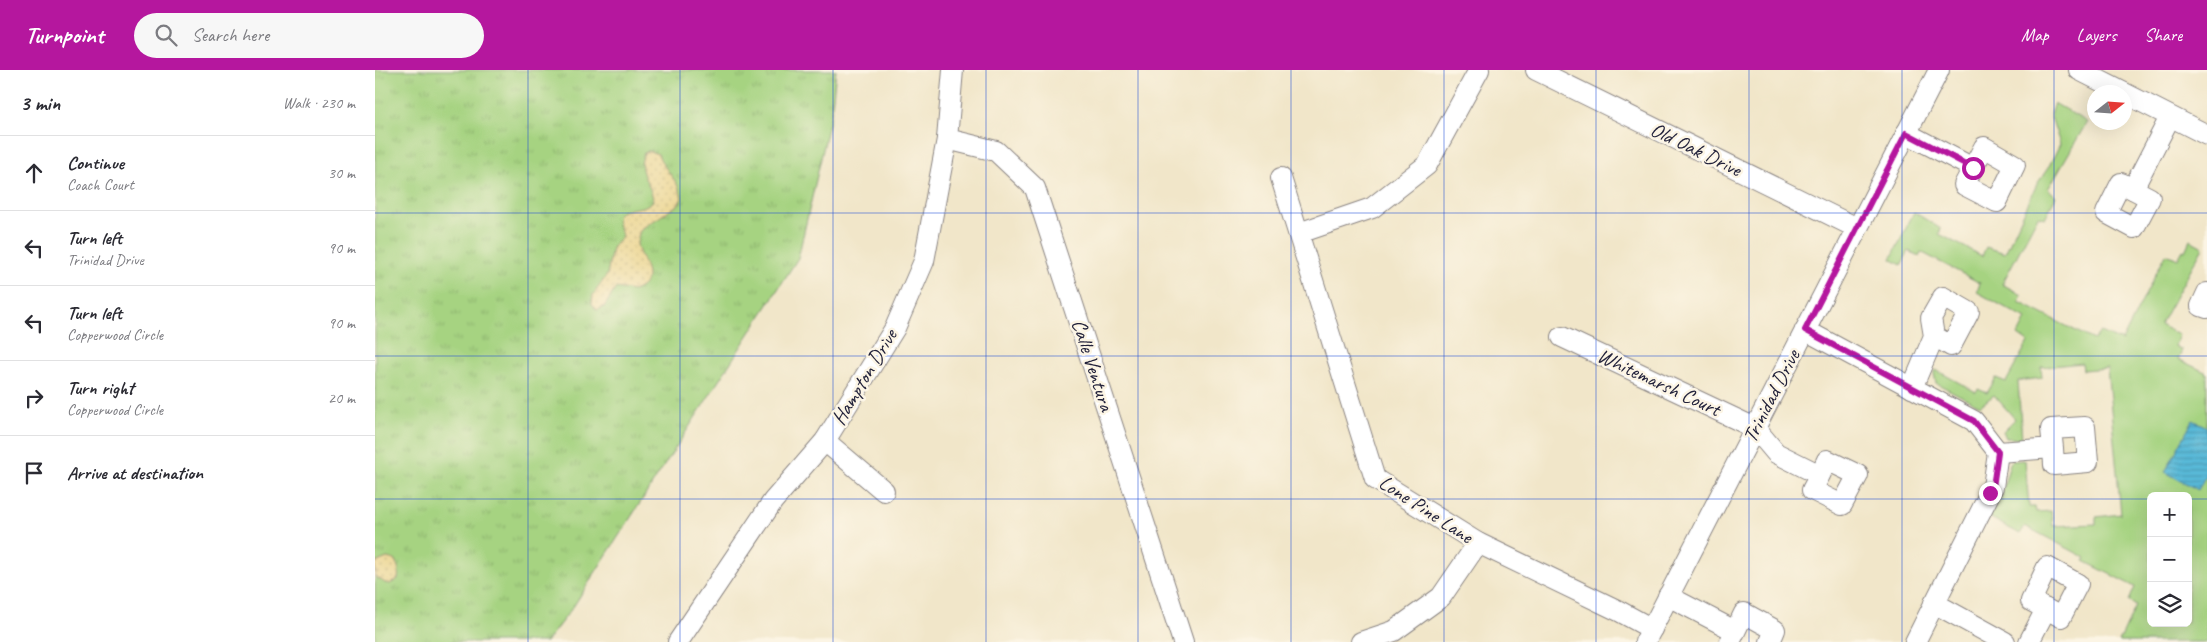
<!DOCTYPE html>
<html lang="en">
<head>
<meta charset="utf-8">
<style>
	:root { --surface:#fff; --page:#f7f7f7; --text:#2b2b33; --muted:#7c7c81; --line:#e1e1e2; --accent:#b5179e }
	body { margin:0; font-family:Caveat,sans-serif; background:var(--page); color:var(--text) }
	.controls { position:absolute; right:15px; bottom:15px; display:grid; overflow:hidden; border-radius:8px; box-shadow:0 5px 20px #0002 }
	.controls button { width:45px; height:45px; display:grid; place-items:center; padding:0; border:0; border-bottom:1px solid var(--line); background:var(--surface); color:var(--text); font:25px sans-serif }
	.compass { position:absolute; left:1712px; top:15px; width:45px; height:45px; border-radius:50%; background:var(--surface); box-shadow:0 5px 20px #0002; rotate:73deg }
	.stop { position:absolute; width:15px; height:15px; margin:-11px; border:4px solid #b5179e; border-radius:50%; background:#fff }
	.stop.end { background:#b5179e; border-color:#fff; box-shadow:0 1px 5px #0008 }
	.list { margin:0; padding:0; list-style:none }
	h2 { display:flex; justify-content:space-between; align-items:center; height:65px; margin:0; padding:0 20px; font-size:21px }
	h2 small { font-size:16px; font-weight:400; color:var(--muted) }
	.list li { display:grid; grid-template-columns:32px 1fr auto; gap:15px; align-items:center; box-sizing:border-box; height:75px; padding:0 20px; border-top:1px solid var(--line) }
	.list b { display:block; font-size:19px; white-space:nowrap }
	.list p { margin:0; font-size:16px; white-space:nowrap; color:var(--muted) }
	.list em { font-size:16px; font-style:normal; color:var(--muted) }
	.icon { flex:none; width:28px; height:28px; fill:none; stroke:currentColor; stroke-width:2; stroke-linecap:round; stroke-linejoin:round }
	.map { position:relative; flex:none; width:1832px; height:572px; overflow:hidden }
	header { display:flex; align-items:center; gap:30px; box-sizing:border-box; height:70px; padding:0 25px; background:var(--accent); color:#fff }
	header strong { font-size:24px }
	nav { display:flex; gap:28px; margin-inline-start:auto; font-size:18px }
	.search { width:350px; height:45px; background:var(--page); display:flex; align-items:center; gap:12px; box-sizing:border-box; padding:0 18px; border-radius:28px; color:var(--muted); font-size:19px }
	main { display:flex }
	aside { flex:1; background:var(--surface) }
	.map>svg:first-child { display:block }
	.grass { fill:url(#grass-tufts); stroke:#647a5e }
	.sand { fill:url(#sand-dots); stroke:#887e6c }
	.park { fill:#a6d381; stroke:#647a5e; fill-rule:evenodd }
	.water { fill:url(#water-rules); stroke:#3e6e8a }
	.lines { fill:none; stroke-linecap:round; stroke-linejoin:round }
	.street-casing { stroke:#8a8482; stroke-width:22 }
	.street { stroke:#fff; stroke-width:20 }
	.route { stroke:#b5179e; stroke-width:6 }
	.grid { fill:none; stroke:#1d4ed8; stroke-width:1; stroke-opacity:0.55 }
	.labels { text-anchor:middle; stroke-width:5; stroke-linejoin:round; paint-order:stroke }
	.street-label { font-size:21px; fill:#22223b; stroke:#fcf5e5 }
</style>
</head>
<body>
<header>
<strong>Turnpoint</strong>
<div class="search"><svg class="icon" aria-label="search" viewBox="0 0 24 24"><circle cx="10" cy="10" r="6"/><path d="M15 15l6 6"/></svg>Search here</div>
<nav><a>Map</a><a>Layers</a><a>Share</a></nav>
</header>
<main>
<aside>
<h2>3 min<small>Walk · 230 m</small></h2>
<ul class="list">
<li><svg class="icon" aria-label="ahead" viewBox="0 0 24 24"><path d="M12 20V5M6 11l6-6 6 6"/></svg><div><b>Continue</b><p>Coach Court</p></div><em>30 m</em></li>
<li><svg class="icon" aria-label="left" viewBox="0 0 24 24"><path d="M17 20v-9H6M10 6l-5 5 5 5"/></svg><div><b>Turn left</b><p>Trinidad Drive</p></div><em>90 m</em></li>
<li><svg class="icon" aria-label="left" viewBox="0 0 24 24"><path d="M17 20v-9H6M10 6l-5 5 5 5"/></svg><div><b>Turn left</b><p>Copperwood Circle</p></div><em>90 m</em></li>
<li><svg class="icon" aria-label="right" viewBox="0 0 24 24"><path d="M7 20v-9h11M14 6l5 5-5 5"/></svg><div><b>Turn right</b><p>Copperwood Circle</p></div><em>20 m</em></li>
<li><svg class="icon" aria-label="arrive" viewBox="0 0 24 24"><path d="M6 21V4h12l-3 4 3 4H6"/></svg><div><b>Arrive at destination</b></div></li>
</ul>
</aside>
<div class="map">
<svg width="1832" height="572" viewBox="0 0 1832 572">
	<defs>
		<pattern id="grass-tufts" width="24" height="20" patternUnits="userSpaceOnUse" patternTransform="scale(1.25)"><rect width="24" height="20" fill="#a6d381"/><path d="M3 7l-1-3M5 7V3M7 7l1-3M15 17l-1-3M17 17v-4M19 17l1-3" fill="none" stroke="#8fb570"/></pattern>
		<pattern id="sand-dots" width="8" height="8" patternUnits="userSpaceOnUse" patternTransform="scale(1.25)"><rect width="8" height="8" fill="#eeda9e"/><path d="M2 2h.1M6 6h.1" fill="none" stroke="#ccbb89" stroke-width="1.8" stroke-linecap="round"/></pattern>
		<pattern id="water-rules" width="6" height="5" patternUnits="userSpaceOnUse" patternTransform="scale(1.25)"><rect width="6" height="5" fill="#59b9d8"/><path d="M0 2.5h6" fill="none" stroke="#4996b0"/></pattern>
	</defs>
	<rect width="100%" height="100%" fill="#fcf5e5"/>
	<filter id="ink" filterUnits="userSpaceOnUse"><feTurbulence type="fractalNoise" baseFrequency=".02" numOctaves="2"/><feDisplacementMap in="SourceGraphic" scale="10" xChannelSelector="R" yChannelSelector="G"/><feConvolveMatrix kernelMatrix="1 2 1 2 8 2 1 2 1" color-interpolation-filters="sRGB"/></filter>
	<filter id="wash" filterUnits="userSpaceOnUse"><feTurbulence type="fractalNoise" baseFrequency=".0096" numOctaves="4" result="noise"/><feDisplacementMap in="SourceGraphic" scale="20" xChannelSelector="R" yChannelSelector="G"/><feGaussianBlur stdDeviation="1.12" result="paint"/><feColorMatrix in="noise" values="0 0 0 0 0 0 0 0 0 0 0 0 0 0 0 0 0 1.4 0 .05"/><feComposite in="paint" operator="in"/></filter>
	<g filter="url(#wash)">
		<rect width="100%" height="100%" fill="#f1e6c9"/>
		<path class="grass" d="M 0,0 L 461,0 L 456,45 L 423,188 L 198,537 L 171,572 L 0,572 Z"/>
		<g class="sand">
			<path d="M 274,81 L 283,84 C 288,99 304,110 307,128 L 303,135 L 266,159 C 264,163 262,169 262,174 C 264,190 286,211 258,221 L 241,218 L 229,237 L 222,240 L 217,234 L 218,225 L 232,205 L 237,178 L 247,166 L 242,150 L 243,144 C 253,136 268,141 278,131 C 278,116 260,102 269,83 Z"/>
			<path d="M 12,488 L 20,490 L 24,500 L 23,509 L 15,514 L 10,513 L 0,506 L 0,493 Z"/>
		</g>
		<path class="park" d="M 1679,33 L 1712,52 L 1673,119 L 1681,126 L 1670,148 L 1663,146 L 1627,214 L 1647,225 L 1644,232 L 1719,270 L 1725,262 L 1747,271 L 1791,184 L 1803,189 L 1808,180 L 1810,181 L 1815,170 L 1828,177 L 1785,255 L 1804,265 L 1800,276 L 1807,280 L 1803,289 L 1832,303 L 1832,572 L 1744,572 L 1761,536 L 1754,531 L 1760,517 L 1709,491 L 1711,488 L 1650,456 L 1645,464 L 1614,447 L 1628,418 L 1635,394 L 1637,391 L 1650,390 L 1654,437 L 1660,437 L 1661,442 L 1676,441 L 1678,456 L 1721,454 L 1721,447 L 1746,444 L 1732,298 L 1708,300 L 1707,293 L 1666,297 L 1667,308 L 1643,311 L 1647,369 L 1631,368 L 1628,361 L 1640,349 L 1619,325 L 1605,336 L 1561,313 L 1559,304 L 1561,300 L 1601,322 L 1603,319 L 1612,323 L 1621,308 L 1631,312 L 1653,272 L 1643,265 L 1651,249 L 1602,222 L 1605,213 L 1546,182 L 1544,186 L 1534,181 L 1526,195 L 1516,189 L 1539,142 L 1566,159 L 1564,164 L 1607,186 L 1611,177 L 1630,183 L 1662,114 L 1673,98 L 1685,74 L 1675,44 ZM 1776,426 L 1813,426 L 1813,553 L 1776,553 Z"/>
		<path class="water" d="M 1818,350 L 1832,357 L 1832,403 L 1823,420 L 1790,402 Z"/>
	</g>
	<g filter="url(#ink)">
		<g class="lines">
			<defs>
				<g id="street">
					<path d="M 1161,0 L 1482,158"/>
					<path d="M 1704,0 L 1832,65"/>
					<path d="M 1531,63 L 1598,98"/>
					<path d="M 572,69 L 621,81 L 660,118 L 808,572"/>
					<path d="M 1609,77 L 1640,95 L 1622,132 L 1589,115 Z"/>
					<path d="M 906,108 L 1000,409 L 1103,473 L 1244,541 L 1277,559"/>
					<path d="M 1746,113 L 1775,128 L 1759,158 L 1731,143 Z"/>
					<path d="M 1758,119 L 1795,47"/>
					<path d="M 924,163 L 997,138 L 1052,95 L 1104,0"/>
					<path d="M 1832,223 L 1826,236 L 1832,238"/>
					<path d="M 1430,260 L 1599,351 L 1623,382 L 1618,417 L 1540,572"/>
					<path d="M 1187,267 L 1380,358 L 1401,383 L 1445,405 L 1452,390 L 1483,405 L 1467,435 L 1437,420 L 1445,405"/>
					<path d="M 1537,318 L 1559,266 L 1556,248 L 1568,227 L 1594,242 L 1576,276 L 1559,266"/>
					<path d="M 450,371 L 509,421"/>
					<path d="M 1623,382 L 1678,378 L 1679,395 L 1713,392 L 1710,357 L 1676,359 L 1678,378"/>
					<path d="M 1672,497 L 1703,514 L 1686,547 L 1656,531 Z"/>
					<path d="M 1293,526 L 1360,561"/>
					<path d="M 1559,533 L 1630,572"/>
					<path d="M 303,572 L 398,431 L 450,371 L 520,258 L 549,191 L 572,69 L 578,0"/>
					<path d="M 986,572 L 1019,561 L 1066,527 L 1103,473"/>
					<path d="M 1270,572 L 1564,0"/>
					<path d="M 1355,572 L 1369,543 L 1400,560 L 1395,572"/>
					<path d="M 1654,572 L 1671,539"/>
				</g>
			</defs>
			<use href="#street" class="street-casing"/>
			<use href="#street" class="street"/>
		</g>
	</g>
	<g class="lines" filter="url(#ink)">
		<path class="route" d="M 1598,98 L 1531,63 L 1430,260 L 1599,351 L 1623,382 L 1618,417 L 1615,423"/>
	</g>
	<path class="grid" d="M 153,0 L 153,572M 305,0 L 305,572M 458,0 L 458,572M 611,0 L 611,572M 763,0 L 763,572M 916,0 L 916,572M 1069,0 L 1069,572M 1221,0 L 1221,572M 1374,0 L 1374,572M 1527,0 L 1527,572M 1679,0 L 1679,572M 0,143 L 1832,143M 0,286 L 1832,286M 0,429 L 1776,429M 1813,429 L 1832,429"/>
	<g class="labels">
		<g class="street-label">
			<text transform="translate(1321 79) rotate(26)" y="7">Old Oak Drive</text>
			<text transform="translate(718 295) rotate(72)" y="7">Calle Ventura</text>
			<text transform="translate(489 307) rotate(-59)" y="7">Hampton Drive</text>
			<text transform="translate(1284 312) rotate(25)" y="7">Whitemarsh Court</text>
			<text transform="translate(1396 326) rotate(-63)" y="7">Trinidad Drive</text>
			<text transform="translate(1051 439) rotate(33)" y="7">Lone Pine Lane</text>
		</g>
	</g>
</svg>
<div class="controls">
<button>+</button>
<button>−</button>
<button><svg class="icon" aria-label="layers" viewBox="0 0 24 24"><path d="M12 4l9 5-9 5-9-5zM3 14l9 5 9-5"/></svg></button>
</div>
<svg class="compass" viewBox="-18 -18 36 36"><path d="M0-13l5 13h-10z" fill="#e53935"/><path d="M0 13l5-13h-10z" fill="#7c7c81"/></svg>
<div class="stop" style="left:1598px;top:98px"></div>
<div class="stop end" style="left:1615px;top:423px"></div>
</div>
</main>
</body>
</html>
